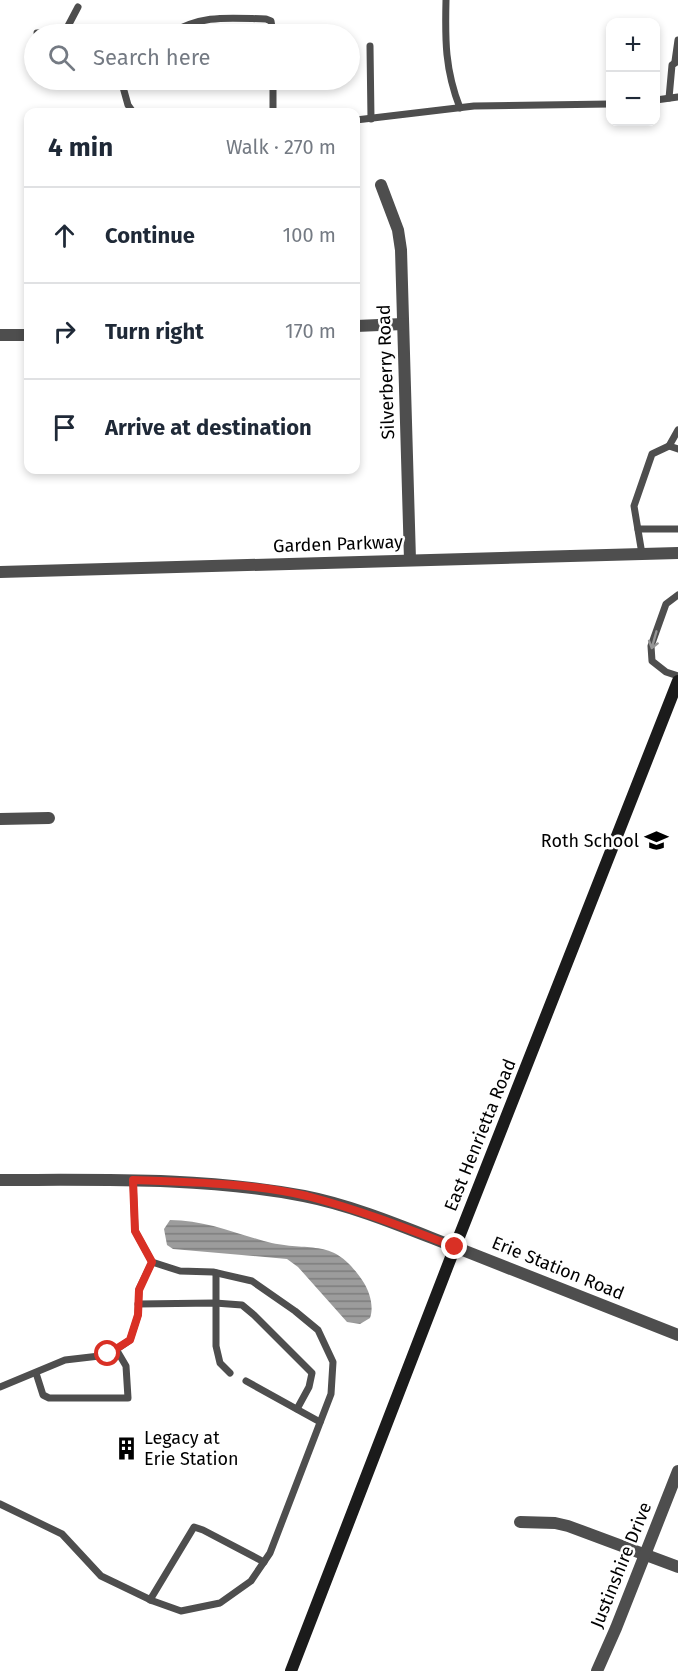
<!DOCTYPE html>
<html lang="en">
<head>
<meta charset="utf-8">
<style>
	:root { --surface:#fff; --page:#f6f6f7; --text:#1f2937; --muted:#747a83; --line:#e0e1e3 }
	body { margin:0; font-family:"Fira Sans",sans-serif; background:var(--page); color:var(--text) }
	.controls { position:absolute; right:18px; top:18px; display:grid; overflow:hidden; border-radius:12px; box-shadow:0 3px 9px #0003 }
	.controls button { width:54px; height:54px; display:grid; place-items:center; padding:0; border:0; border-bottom:2px solid var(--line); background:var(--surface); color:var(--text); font:30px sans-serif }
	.stop { position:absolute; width:18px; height:18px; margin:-14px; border:4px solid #d93025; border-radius:50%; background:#fff }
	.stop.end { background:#d93025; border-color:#fff; box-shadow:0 2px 6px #0008 }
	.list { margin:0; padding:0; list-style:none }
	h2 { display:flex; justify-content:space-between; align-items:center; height:78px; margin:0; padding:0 24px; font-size:26px }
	h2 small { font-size:20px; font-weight:400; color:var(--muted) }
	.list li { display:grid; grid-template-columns:39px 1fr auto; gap:18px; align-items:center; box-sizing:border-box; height:96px; padding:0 24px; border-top:2px solid var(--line) }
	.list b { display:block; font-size:22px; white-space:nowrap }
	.list em { font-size:20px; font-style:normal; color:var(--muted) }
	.icon { flex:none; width:33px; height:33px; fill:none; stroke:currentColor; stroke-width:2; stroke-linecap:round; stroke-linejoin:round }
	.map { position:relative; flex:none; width:678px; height:1671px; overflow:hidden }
	.search { position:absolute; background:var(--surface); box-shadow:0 3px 9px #0003; left:24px; top:24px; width:336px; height:66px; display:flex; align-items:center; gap:15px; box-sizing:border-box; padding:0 21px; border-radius:33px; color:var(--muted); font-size:22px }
	.panel { position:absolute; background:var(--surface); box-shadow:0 3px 9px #0003; left:24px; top:108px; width:336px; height:366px; border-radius:12px }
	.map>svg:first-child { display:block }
	.water { fill:url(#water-rules) }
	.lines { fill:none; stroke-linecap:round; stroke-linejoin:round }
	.service { stroke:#4e4e4e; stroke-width:7 }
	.minor { stroke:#4e4e4e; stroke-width:12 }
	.tertiary { stroke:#4e4e4e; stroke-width:12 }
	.secondary { stroke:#1b1b1b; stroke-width:12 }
	.oneway { stroke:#959595 }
	.route { stroke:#d93025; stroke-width:8 }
	.labels { text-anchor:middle; stroke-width:5; stroke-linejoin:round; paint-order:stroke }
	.street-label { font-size:18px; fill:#000; stroke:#fff }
	.poi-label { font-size:18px; fill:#000; stroke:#fff; text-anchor:end }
</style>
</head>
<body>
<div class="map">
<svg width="678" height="1671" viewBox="0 0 678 1671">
	<defs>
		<pattern id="water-rules" width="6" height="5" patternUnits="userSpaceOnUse" patternTransform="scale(1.5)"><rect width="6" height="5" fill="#9c9c9c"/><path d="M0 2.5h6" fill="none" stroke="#7d7d7d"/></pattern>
	</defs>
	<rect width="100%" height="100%" fill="#fff"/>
	<path class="water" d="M 170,1220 C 203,1220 232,1232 264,1241 C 310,1254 333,1234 364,1283 C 370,1293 374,1307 370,1318 L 360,1324 L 347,1322 L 298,1267 L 287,1259 L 173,1249 L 167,1245 L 164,1229 Z"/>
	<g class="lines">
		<g class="service">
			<path d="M 446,0 C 445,40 445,70 460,108"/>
			<path d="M 37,33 L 63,31 L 68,26 L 78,7"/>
			<path d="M 169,34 C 203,14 228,18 266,19 L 271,21 L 273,34"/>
			<path d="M 370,46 L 371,119"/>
			<path d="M 675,61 L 678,40"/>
			<path d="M 121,80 L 128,105 L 133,112"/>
			<path d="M 273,80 L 273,112"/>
			<path d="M 669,98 L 672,65 L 678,61"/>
			<path d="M 656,100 L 678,97"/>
			<path d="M 356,120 L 474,106 L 610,104"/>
			<path d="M 669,446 L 678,449"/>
			<path d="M 638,529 L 678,529"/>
			<path d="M 642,554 L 634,506 L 652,454 L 669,446 L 678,430"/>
			<path d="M 678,595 L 666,604 L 651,646 L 652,661 L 666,672 L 678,676"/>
			<path d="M 216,1273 L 216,1346 L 220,1363 L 230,1373"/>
			<path d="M 138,1304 L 215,1303 L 242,1305 L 254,1315 L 312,1373 L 309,1387 L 297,1409"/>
			<path d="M 36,1373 L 43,1395 L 49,1398 L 128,1398 L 126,1366 L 116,1349"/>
			<path d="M 246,1381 L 320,1422"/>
			<path d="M 0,1387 L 65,1360 L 108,1355 L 130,1340 L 138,1315 L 139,1289 L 152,1262"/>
			<path d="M 0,1504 L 62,1534 L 101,1576 L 153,1601 L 181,1611 L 220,1603 L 251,1581 L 270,1553 L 331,1394 L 333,1362 L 318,1330 L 295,1311 L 252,1281 L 213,1272 L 180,1271 L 152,1262 L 135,1231 L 133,1180"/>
			<path d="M 150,1600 L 194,1527 L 203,1530 L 264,1562"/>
		</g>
		<g class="minor">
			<path d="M 381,185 L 398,230 L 401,250 L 410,560"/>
			<path d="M 356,326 L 403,324"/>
			<path d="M 0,335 L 28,335"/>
			<path d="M 0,572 L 678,553"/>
			<path d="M 0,819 L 49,818"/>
			<path d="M 455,1247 L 678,1335"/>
			<path d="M 520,1522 L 555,1523 L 568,1526 L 678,1567"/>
			<path d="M 597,1671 L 616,1628 L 678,1471"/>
		</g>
		<path class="tertiary" d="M 0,1180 C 101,1180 204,1177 304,1196 C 355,1206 406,1228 455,1247"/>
		<path class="secondary" d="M 291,1671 L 455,1247 L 678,681"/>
	</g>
	<defs><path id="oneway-shaft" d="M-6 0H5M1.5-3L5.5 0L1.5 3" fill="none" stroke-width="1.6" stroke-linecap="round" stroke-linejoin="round" transform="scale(1.5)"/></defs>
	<use class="oneway" href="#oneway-shaft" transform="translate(654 640) rotate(106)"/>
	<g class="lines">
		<path class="route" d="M 108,1354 L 130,1340 L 138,1315 L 139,1290 L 152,1262 L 135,1231 L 133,1180 C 190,1182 251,1183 307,1196 C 357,1209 406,1228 455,1247"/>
	</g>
	<defs>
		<symbol id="school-bare" viewBox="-9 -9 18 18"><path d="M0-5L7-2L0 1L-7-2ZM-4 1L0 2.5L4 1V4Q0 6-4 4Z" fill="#000" stroke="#fff" stroke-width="2.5" paint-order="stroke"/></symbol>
		<symbol id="building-bare" viewBox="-9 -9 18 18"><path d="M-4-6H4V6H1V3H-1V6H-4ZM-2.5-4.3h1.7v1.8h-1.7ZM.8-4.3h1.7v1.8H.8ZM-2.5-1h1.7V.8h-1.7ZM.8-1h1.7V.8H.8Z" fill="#000" stroke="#fff" stroke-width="2.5" paint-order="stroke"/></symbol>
	</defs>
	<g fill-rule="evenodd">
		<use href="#school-bare" x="640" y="824" width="33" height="33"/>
		<use href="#building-bare" x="110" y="1432" width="33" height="33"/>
	</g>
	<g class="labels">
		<g class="street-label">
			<text transform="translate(386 372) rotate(-92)" y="6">Silverberry Road</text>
			<text transform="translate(338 544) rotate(-2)" y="6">Garden Parkway</text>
			<text transform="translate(480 1135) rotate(-68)" y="6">East Henrietta Road</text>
			<text transform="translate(558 1268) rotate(22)" y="6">Erie Station Road</text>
			<text transform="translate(621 1565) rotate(-68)" y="6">Justinshire Drive</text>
		</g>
		<g class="poi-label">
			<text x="639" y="847">Roth School</text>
			<text x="144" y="1444" text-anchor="start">Legacy at<tspan x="144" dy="21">Erie Station</tspan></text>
		</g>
	</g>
</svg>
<div class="controls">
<button>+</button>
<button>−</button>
</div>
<div class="stop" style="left:108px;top:1354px"></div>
<div class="stop end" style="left:455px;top:1247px"></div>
<div class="search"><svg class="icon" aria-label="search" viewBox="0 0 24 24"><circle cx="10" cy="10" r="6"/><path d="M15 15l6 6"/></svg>Search here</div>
<section class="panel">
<h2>4 min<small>Walk · 270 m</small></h2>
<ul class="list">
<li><svg class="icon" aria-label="ahead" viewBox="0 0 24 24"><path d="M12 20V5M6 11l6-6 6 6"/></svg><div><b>Continue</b></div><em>100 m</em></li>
<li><svg class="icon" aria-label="right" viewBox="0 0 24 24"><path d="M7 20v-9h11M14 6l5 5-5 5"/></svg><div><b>Turn right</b></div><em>170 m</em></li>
<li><svg class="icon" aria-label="arrive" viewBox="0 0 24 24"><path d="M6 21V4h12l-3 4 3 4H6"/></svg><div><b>Arrive at destination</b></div></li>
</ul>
</section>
</div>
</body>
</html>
